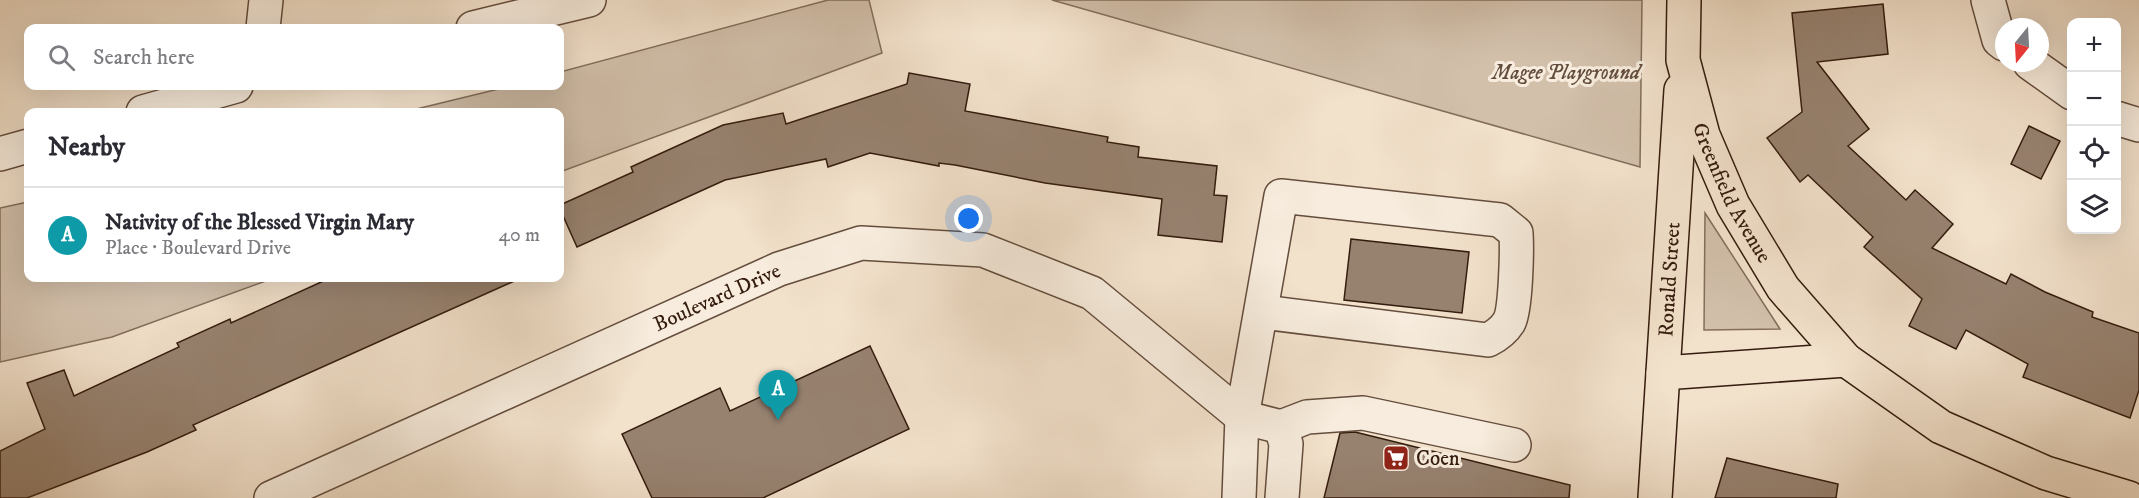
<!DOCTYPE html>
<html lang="en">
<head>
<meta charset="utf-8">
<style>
	:root { --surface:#fff; --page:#f7f7f7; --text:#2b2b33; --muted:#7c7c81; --line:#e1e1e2; --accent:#7c3aed }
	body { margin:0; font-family:"IM FELL DW Pica",serif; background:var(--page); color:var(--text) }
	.controls { position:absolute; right:18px; top:18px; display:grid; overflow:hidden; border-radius:12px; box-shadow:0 6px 24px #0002 }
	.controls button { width:54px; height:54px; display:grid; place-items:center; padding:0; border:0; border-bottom:2px solid var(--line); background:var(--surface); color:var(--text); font:30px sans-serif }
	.compass { position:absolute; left:1995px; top:18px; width:54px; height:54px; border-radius:50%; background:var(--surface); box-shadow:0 6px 24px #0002; rotate:198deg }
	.you { position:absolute; left:969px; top:219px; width:21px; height:21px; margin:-15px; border:4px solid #fff; border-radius:50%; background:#1a73e8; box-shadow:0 0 0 9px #1a73e833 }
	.badge { display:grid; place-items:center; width:39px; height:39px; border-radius:50%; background:var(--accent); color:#fff; font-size:20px; font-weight:700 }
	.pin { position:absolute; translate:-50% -50px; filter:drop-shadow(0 2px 3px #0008) }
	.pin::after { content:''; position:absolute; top:32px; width:21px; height:18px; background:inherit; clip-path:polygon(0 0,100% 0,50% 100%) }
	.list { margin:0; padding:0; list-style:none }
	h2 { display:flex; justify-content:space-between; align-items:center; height:78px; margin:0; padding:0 24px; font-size:26px }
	h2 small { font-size:20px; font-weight:400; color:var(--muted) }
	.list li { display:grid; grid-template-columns:39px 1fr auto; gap:18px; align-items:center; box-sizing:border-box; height:96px; padding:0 24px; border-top:2px solid var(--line) }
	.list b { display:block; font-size:22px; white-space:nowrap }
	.list p { margin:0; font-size:20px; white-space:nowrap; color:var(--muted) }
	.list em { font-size:20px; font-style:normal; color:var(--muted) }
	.icon { flex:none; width:33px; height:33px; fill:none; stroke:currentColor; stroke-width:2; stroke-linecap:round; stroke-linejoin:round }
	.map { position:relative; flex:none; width:2139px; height:498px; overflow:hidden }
	.search { position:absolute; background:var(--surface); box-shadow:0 6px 24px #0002; left:24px; top:24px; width:540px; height:66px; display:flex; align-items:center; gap:15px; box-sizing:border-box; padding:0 21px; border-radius:12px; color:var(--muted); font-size:22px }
	.panel { position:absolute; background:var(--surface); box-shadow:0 6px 24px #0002; left:24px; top:108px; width:540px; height:174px; border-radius:12px }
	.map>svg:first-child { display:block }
	.green { fill:#d2c0ab; stroke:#836e5c; stroke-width:1.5 }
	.building { fill:#978270; stroke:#341c0e; stroke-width:1.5 }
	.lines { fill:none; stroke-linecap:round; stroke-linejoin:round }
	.minor-casing { stroke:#644d3d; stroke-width:36 }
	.major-casing { stroke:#341c0e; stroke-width:36 }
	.minor { stroke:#f7ecdd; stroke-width:33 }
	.major { stroke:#f2e1cb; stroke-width:33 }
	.labels { text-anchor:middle; stroke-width:6; stroke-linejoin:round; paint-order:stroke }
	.park-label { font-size:21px; font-style:italic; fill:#634d3d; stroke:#f7ecdd }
	.street-label { font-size:21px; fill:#341c0e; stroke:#f7ecdd }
	.poi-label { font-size:21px; fill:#341c0e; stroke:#f7ecdd; text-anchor:start }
</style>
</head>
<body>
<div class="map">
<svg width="2139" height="498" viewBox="0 0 2139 498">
	<rect width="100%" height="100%" fill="#f2e1cb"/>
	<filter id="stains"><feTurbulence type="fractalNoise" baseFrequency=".00333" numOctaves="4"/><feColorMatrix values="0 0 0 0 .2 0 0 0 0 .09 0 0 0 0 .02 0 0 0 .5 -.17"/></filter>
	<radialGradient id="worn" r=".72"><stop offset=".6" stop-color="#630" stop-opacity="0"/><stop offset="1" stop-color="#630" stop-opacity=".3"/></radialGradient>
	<g class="green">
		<path d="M 828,0 L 869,0 L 882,53 L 560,172 L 560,112 L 404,112 L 511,86 L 560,86 L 560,72 Z"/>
		<path d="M 1052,0 L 1642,0 L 1640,167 Z"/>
		<path d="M 28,202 L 28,278 L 274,278 L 112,337 L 0,362 L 0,208 Z"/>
		<path d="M 1705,213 L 1780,329 L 1704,330 Z"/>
	</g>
	<g class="building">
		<path d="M 1883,4 L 1888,54 L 1817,62 L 1869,129 L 1848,146 L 1906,200 L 1915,190 L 1953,224 L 1932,248 L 2006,284 L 2011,274 L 2045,292 L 2093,312 L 2092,317 L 2139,333 L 2139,390 L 2130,418 L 2023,377 L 2028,364 L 1966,330 L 1956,349 L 1909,326 L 1922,299 L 1864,247 L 1873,237 L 1808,175 L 1800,182 L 1767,138 L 1802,112 L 1792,13 Z"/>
		<path d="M 909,73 L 970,84 L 965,111 L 1108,137 L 1107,142 L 1139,147 L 1138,157 L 1217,166 L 1214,195 L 1227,196 L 1222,242 L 1158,235 L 1162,199 L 1045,183 L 955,165 L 939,163 L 939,166 L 870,153 L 828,167 L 826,159 L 725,180 L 577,247 L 560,209 L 560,205 L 633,172 L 631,167 L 723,125 L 783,113 L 786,124 L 907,84 Z"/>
		<path d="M 2029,126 L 2060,141 L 2041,179 L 2011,164 Z"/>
		<path d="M 1351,239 L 1469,252 L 1462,313 L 1344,300 Z"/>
		<path d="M 330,278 L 521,278 L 193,425 L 196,430 L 147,452 L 27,498 L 0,498 L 0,451 L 45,429 L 27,383 L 64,370 L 74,396 L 179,347 L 177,343 L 230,319 L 231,323 Z"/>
		<path d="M 870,346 L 909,429 L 763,498 L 652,498 L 622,434 L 720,388 L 730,411 Z"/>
		<path d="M 1355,432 L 1570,485 L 1569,498 L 1324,498 L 1340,433 Z"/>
		<path d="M 1727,458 L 1838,484 L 1836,498 L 1715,498 Z"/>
	</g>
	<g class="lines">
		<defs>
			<g id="minor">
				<path d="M 1988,0 L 1999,40 L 2004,44"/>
				<path d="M 263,28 L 266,0"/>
				<path d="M 473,28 L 589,0"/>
				<path d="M 2030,63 L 2072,93"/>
				<path d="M 143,112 L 236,86"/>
				<path d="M 2116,118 L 2139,125"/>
				<path d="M 0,154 L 28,146"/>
				<path d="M 1281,427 L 1307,417 L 1363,413 L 1514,445"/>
				<path id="s1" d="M 271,498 L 779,269 L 861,243 L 983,250 L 1092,293 L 1242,417 L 1281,427 L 1286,444 L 1282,498"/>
				<path d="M 1239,498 L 1242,417 L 1281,196 L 1500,220 L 1516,233 C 1517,249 1516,309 1509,322 C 1504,330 1496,336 1488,340 L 1262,312"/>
			</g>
			<g id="major">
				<path id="s2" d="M 1684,0 L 1683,60 L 1703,135 L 1733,205 L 1783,288 L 1846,360 L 1941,427 L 2046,473 L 2129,498"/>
				<path d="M 1663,373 L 1846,360"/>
				<path id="s3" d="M 1655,498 L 1681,90"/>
			</g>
		</defs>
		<use href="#minor" class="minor-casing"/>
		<use href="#major" class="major-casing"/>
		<use href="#minor" class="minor"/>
		<use href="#major" class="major"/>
	</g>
	<defs>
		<symbol id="supermarket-square" viewBox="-11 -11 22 22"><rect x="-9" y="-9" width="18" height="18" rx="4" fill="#8f2418" stroke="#f7ecdd"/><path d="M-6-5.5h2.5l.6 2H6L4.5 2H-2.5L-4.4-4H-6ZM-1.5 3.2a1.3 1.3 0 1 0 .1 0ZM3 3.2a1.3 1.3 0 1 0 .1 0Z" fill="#fff"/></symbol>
	</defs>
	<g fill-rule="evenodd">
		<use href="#supermarket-square" x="1381" y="443" width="30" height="30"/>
	</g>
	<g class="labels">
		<g class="park-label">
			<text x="1566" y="79">Magee Playground</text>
		</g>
		<g class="street-label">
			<text dy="7" stroke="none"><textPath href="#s2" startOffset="202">Greenfield Avenue</textPath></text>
			<text dy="7" stroke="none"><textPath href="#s3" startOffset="219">Ronald Street</textPath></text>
			<text dy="7" stroke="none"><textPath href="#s1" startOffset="489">Boulevard Drive</textPath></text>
		</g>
		<g class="poi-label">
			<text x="1416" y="465">Coen</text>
		</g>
	</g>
	<rect width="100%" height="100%" filter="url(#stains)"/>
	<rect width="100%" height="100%" fill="url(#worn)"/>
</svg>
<div class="controls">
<button>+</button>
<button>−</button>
<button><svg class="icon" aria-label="locate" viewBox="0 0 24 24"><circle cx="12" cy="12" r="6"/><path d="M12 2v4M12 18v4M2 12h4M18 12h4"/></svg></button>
<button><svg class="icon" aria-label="layers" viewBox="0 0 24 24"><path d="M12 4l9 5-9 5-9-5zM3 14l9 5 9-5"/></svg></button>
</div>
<svg class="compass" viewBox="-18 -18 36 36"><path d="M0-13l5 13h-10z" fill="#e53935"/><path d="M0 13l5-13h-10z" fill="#7c7c81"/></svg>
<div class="you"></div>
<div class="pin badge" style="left:778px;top:420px;background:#0f9aa8">A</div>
<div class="search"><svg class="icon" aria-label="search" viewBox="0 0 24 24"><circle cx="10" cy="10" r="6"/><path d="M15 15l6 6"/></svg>Search here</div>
<section class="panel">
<h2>Nearby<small></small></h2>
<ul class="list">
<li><span class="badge" style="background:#0f9aa8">A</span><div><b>Nativity of the Blessed Virgin Mary</b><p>Place · Boulevard Drive</p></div><em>40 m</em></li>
</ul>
</section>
</div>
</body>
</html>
